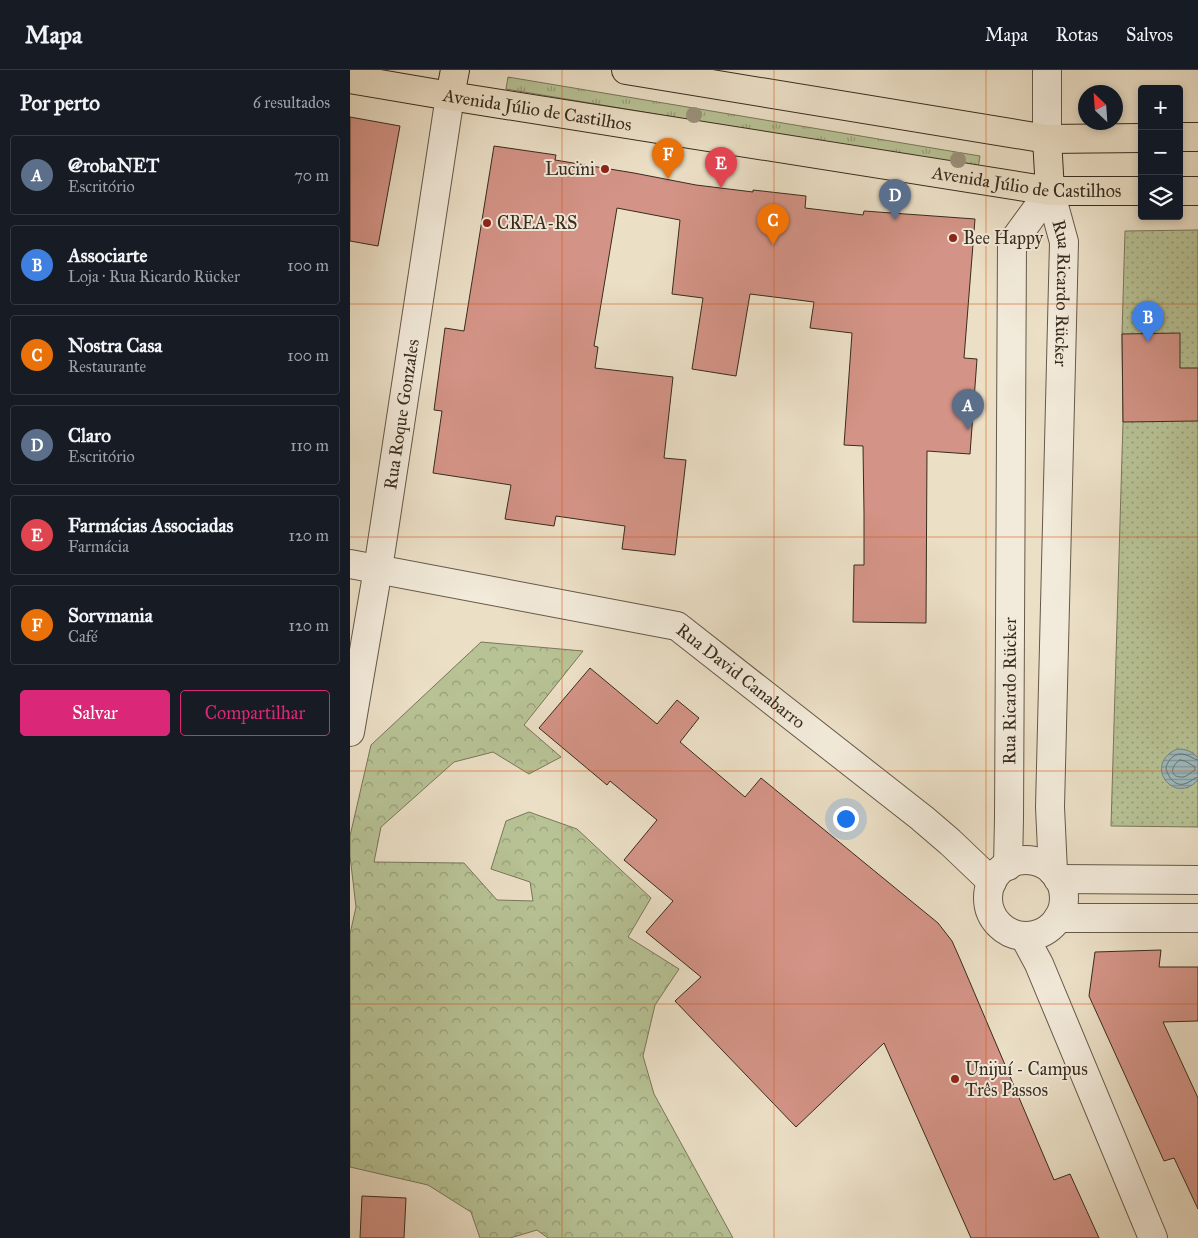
<!DOCTYPE html>
<html lang="pt">
<head>
<meta charset="utf-8">
<style>
	:root { --surface:#171b24; --page:#242831; --text:#f1f3f6; --muted:#9ea1a6; --line:#363941; --accent:#db2777 }
	body { margin:0; font-family:"IM FELL Great Primer",serif; background:var(--page); color:var(--text) }
	.controls { position:absolute; right:15px; top:15px; display:grid; overflow:hidden; border-radius:5px; box-shadow:0 2px 8px #0003 }
	.controls button { width:45px; height:45px; display:grid; place-items:center; padding:0; border:0; border-bottom:1px solid var(--line); background:var(--surface); color:var(--text); font:25px sans-serif }
	.compass { position:absolute; left:728px; top:15px; width:45px; height:45px; border-radius:50%; background:var(--surface); box-shadow:0 2px 8px #0003; rotate:335deg }
	.you { position:absolute; left:495px; top:748px; width:18px; height:18px; margin:-12px; border:4px solid #fff; border-radius:50%; background:#1a73e8; box-shadow:0 0 0 8px #1a73e833 }
	.badge { display:grid; place-items:center; width:32px; height:32px; border-radius:50%; background:var(--accent); color:#fff; font-size:16px; font-weight:700 }
	.pin { position:absolute; translate:-50% -41px; filter:drop-shadow(0 1px 2px #0008) }
	.pin::after { content:''; position:absolute; top:26px; width:18px; height:15px; background:inherit; clip-path:polygon(0 0,100% 0,50% 100%) }
	.list { margin:0; padding:0; list-style:none }
	h2 { display:flex; justify-content:space-between; align-items:center; height:65px; margin:0; padding:0 20px; font-size:21px }
	h2 small { font-size:16px; font-weight:400; color:var(--muted) }
	.list li { display:grid; grid-template-columns:32px 1fr auto; gap:15px; align-items:center; box-sizing:border-box; height:80px; margin:0 10px 10px; padding:0 10px; border:1px solid var(--line); border-radius:5px }
	.list b { display:block; font-size:19px; white-space:nowrap }
	.list p { margin:0; font-size:16px; white-space:nowrap; color:var(--muted) }
	.list em { font-size:16px; font-style:normal; color:var(--muted) }
	.actions { display:flex; gap:10px; padding:15px 20px }
	.actions a { flex:1; padding:11px 0; border:1px solid var(--accent); border-radius:5px; text-align:center; font-size:18px; color:var(--accent) }
	.actions .main { background:var(--accent); color:#fff }
	.icon { flex:none; width:28px; height:28px; fill:none; stroke:currentColor; stroke-width:2; stroke-linecap:round; stroke-linejoin:round }
	.map { position:relative; flex:none; width:848px; height:1168px; overflow:hidden }
	header { display:flex; align-items:center; gap:30px; box-sizing:border-box; height:70px; padding:0 25px; background:var(--surface); border-bottom:1px solid var(--line) }
	header strong { font-size:24px }
	nav { display:flex; gap:28px; margin-inline-start:auto; font-size:18px }
	main { display:flex }
	aside { flex:1; background:var(--surface) }
	.map>svg:first-child { display:block }
	.grass { fill:url(#grass-tufts); stroke:#78775a }
	.forest { fill:url(#forest-crowns); stroke:#78775a }
	.park { fill:url(#park-dots); stroke:#78775a }
	.water { fill:url(#water-rules); stroke:#75817f }
	.lines { fill:none; stroke-linecap:round; stroke-linejoin:round }
	.shore { stroke:#6a736e; stroke-width:1 }
	.building { fill:#d39386; stroke:#382c1e }
	.minor-casing { stroke:#655948; stroke-width:30 }
	.major-casing { stroke:#382c1e; stroke-width:30 }
	.minor { stroke:#f2eada; stroke-width:28 }
	.major { stroke:#ebdfc6; stroke-width:28 }
	.tree { fill:#9a917a }
	.grid { fill:none; stroke:#d6540e; stroke-width:1; stroke-opacity:0.55 }
	.poi-dot { fill:#8f2418; stroke:#f2eada; stroke-width:2 }
	.labels { text-anchor:middle; stroke-width:4; stroke-linejoin:round; paint-order:stroke }
	.street-label { font-size:18px; fill:#382c1e; stroke:#f2eada }
	.poi-label { font-size:18px; fill:#382c1e; stroke:#f2eada; text-anchor:start }
</style>
</head>
<body>
<header>
<strong>Mapa</strong>
<nav><a>Mapa</a><a>Rotas</a><a>Salvos</a></nav>
</header>
<main>
<aside>
<h2>Por perto<small>6 resultados</small></h2>
<ul class="list">
<li><span class="badge" style="background:#5c6f8a">A</span><div><b>@robaNET</b><p>Escritório</p></div><em>70 m</em></li>
<li><span class="badge" style="background:#3f7fe0">B</span><div><b>Associarte</b><p>Loja · Rua Ricardo Rücker</p></div><em>100 m</em></li>
<li><span class="badge" style="background:#e8710a">C</span><div><b>Nostra Casa</b><p>Restaurante</p></div><em>100 m</em></li>
<li><span class="badge" style="background:#5c6f8a">D</span><div><b>Claro</b><p>Escritório</p></div><em>110 m</em></li>
<li><span class="badge" style="background:#e0444e">E</span><div><b>Farmácias Associadas</b><p>Farmácia</p></div><em>120 m</em></li>
<li><span class="badge" style="background:#e8710a">F</span><div><b>Sorvmania</b><p>Café</p></div><em>120 m</em></li>
</ul>
<div class="actions"><a class="main">Salvar</a><a>Compartilhar</a></div>
</aside>
<div class="map">
<svg width="848" height="1168" viewBox="0 0 848 1168">
	<defs>
		<pattern id="grass-tufts" width="24" height="20" patternUnits="userSpaceOnUse" patternTransform="scale(1.25)"><rect width="24" height="20" fill="#b7c295"/><path d="M3 7l-1-3M5 7V3M7 7l1-3M15 17l-1-3M17 17v-4M19 17l1-3" fill="none" stroke="#969e79"/></pattern>
		<pattern id="forest-crowns" width="20" height="18" patternUnits="userSpaceOnUse" patternTransform="scale(1.25)"><rect width="20" height="18" fill="#b7c295"/><path d="M2 6a3 3 0 1 1 6 0M12 15a3 3 0 1 1 6 0" fill="none" stroke="#969e79"/></pattern>
		<pattern id="park-dots" width="8" height="8" patternUnits="userSpaceOnUse" patternTransform="scale(1.25)"><rect width="8" height="8" fill="#b7c295"/><path d="M2 2h.1M6 6h.1" fill="none" stroke="#969e79" stroke-width="1.8" stroke-linecap="round"/></pattern>
		<pattern id="water-rules" width="6" height="5" patternUnits="userSpaceOnUse" patternTransform="scale(1.25)"><rect width="6" height="5" fill="#9dbabf"/><path d="M0 2.5h6" fill="none" stroke="#81979b"/></pattern>
	</defs>
	<rect width="100%" height="100%" fill="#ebdfc6"/>
	<filter id="stains"><feTurbulence type="fractalNoise" baseFrequency=".004" numOctaves="4"/><feColorMatrix values="0 0 0 0 .2 0 0 0 0 .09 0 0 0 0 .02 0 0 0 .5 -.17"/></filter>
	<radialGradient id="worn" r=".72"><stop offset=".6" stop-color="#630" stop-opacity="0"/><stop offset="1" stop-color="#630" stop-opacity=".3"/></radialGradient>
	<path class="grass" d="M 158,7 L 630,86 L 628,98 L 156,19 Z"/>
	<path class="forest" d="M 131,572 L 233,581 L 174,655 L 211,687 L 179,704 L 143,682 L 104,692 L 31,757 L 24,792 L 114,793 L 147,830 L 183,831 L 180,812 L 141,799 L 156,751 L 179,742 L 227,759 L 301,828 L 278,867 L 329,899 L 305,935 L 293,986 L 304,1024 L 383,1168 L 198,1168 L 187,1160 L 160,1168 L 130,1168 L 121,1142 L 78,1115 L 0,1097 L 0,864 L 6,837 L 0,786 L 0,766 L 21,675 Z"/>
	<path class="park" d="M 848,160 L 848,757 L 761,756 L 773,352 L 772,264 L 775,161 Z"/>
	<path class="water" d="M 827,679 C 836,679 842,681 848,688 L 848,710 C 824,736 792,695 827,679 Z"/>
	<g class="lines">
		<g class="shore">
			<path d="M 830,690 L 835,691 L 845,697 L 845,700 C 841,702 836,708 831,707 C 819,707 821,695 830,690 Z"/>
			<path d="M 848,690 C 843,689 841,686 836,685 C 826,681 818,689 816,698 C 818,708 826,718 837,713 C 842,711 843,708 848,707"/>
		</g>
	</g>
	<g class="building">
		<path d="M 0,47 L 50,56 L 28,176 L 0,171 Z"/>
		<path d="M 144,76 L 206,85 L 205,90 L 284,103 L 346,115 L 403,122 L 403,120 L 456,126 L 455,138 L 513,145 L 514,141 L 625,149 L 614,288 L 627,289 L 620,384 L 577,381 L 576,553 L 503,552 L 504,495 L 514,495 L 514,443 L 513,376 L 494,375 L 502,263 L 460,258 L 464,232 L 400,224 L 386,306 L 342,299 L 353,228 L 322,224 L 330,150 L 267,138 L 244,276 L 248,277 L 245,298 L 323,307 L 314,388 L 336,390 L 325,485 L 272,479 L 275,456 L 206,446 L 204,456 L 155,449 L 161,415 L 83,403 L 92,341 L 84,340 L 95,258 L 114,261 Z"/>
		<path d="M 830,263 L 830,298 L 848,298 L 848,351 L 773,352 L 772,264 Z"/>
		<path d="M 240,598 L 307,654 L 327,630 L 349,648 L 330,672 L 395,727 L 411,708 L 588,853 L 602,871 L 610,889 L 704,1110 L 720,1104 L 749,1168 L 621,1168 L 534,973 L 446,1057 L 325,931 L 351,907 L 296,862 L 323,831 L 274,790 L 307,750 L 260,711 L 257,715 L 189,658 Z"/>
		<path d="M 811,880 L 809,897 L 848,897 L 848,951 L 813,952 L 848,1028 L 848,1139 L 824,1088 L 814,1091 L 739,926 L 745,882 Z"/>
		<path d="M 12,1126 L 56,1128 L 54,1168 L 10,1168 Z"/>
	</g>
	<g class="lines">
		<defs>
			<g id="minor">
				<path d="M 697,0 L 697,69"/>
				<path id="s1" d="M 700,121 L 714,172 L 700,737 L 703,802"/>
				<path id="s2" d="M 0,494 L 327,556 L 572,748 L 600,772 L 642,812"/>
				<path id="s3" d="M 0,662 L 28,499 L 100,26"/>
				<circle cx="676" cy="828" r="38"/>
				<path id="s4" d="M 658,796 L 659,748 L 662,173 L 700,121"/>
				<path d="M 708,809 L 848,810"/>
				<path d="M 708,848 L 848,848"/>
				<path d="M 674,866 L 689,894 L 803,1168"/>
			</g>
			<g id="major">
				<path d="M 276,0 L 697,69 L 792,68"/>
				<path id="s5" d="M 0,9 L 100,26 L 700,121 L 792,121"/>
				<path d="M 100,26 L 105,0"/>
				<path d="M 829,67 L 848,67"/>
				<path d="M 697,69 L 700,121"/>
				<path d="M 829,121 L 848,121"/>
			</g>
		</defs>
		<use href="#minor" class="minor-casing"/>
		<use href="#major" class="major-casing"/>
		<use href="#minor" class="minor"/>
		<use href="#major" class="major"/>
	</g>
	<g class="tree">
		<circle cx="344" cy="45" r="8"/>
		<circle cx="608" cy="90" r="8"/>
	</g>
	<path class="grid" d="M 212,0 L 212,1168M 424,0 L 424,1168M 636,0 L 636,1168M 0,234 L 848,234M 0,467 L 848,467M 0,701 L 848,701M 0,934 L 848,934"/>
	<g class="poi-dot">
		<circle cx="255" cy="99" r="5"/>
		<circle cx="137" cy="153" r="5"/>
		<circle cx="603" cy="168" r="5"/>
		<circle cx="605" cy="1009" r="5"/>
	</g>
	<g class="labels">
		<g class="street-label">
			<text dy="6" stroke="none"><textPath href="#s5" startOffset="190">Avenida Júlio de Castilhos</textPath></text>
			<text dy="6" stroke="none"><textPath href="#s5" startOffset="685">Avenida Júlio de Castilhos</textPath></text>
			<text dy="6" stroke="none"><textPath href="#s1" startOffset="104">Rua Ricardo Rücker</textPath></text>
			<text dy="6" stroke="none"><textPath href="#s3" startOffset="322">Rua Roque Gonzales</textPath></text>
			<text dy="6" stroke="none"><textPath href="#s2" startOffset="414">Rua David Canabarro</textPath></text>
			<text dy="6" stroke="none"><textPath href="#s4" startOffset="175">Rua Ricardo Rücker</textPath></text>
		</g>
		<g class="poi-label">
			<text x="245" y="105" text-anchor="end">Lucini</text>
			<text x="147" y="159">CREA-RS</text>
			<text x="613" y="174">Bee Happy</text>
			<text x="615" y="1005">Unijuí - Campus<tspan x="615" dy="21">Três Passos</tspan></text>
		</g>
	</g>
	<rect width="100%" height="100%" filter="url(#stains)"/>
	<rect width="100%" height="100%" fill="url(#worn)"/>
</svg>
<div class="controls">
<button>+</button>
<button>−</button>
<button><svg class="icon" aria-label="layers" viewBox="0 0 24 24"><path d="M12 4l9 5-9 5-9-5zM3 14l9 5 9-5"/></svg></button>
</div>
<svg class="compass" viewBox="-18 -18 36 36"><path d="M0-13l5 13h-10z" fill="#e53935"/><path d="M0 13l5-13h-10z" fill="#9ea1a6"/></svg>
<div class="you"></div>
<div class="pin badge" style="left:618px;top:360px;background:#5c6f8a">A</div>
<div class="pin badge" style="left:798px;top:272px;background:#3f7fe0">B</div>
<div class="pin badge" style="left:423px;top:175px;background:#e8710a">C</div>
<div class="pin badge" style="left:545px;top:150px;background:#5c6f8a">D</div>
<div class="pin badge" style="left:371px;top:118px;background:#e0444e">E</div>
<div class="pin badge" style="left:318px;top:109px;background:#e8710a">F</div>
</div>
</main>
</body>
</html>
